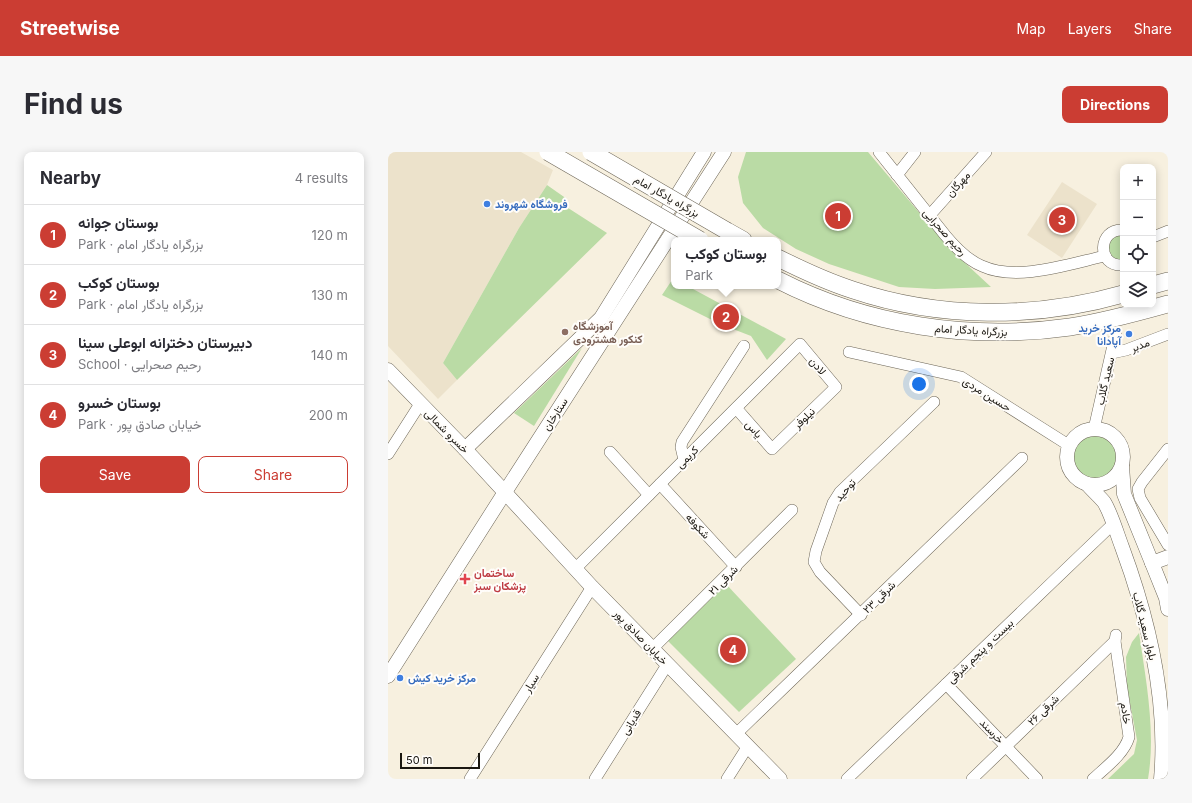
<!DOCTYPE html>
<html lang="en">
<head>
<meta charset="utf-8">
<style>
	:root { --surface:#fff; --page:#f7f7f7; --text:#2b2b33; --muted:#7c7c81; --line:#e1e1e2; --accent:#cb3d33 }
	body { margin:0; font-family:Inter,Vazirmatn,sans-serif; background:var(--page); color:var(--text) }
	.controls { position:absolute; right:12px; top:12px; display:grid; overflow:hidden; border-radius:8px; box-shadow:0 2px 10px #0003 }
	.controls button { width:36px; height:36px; display:grid; place-items:center; padding:0; border:0; border-bottom:1px solid var(--line); background:var(--surface); color:var(--text); font:20px sans-serif }
	.scale { position:absolute; left:12px; bottom:10px; width:80px; box-sizing:border-box; padding-left:4px; border:2px solid #1a1711; border-top:0; font-size:11px; line-height:14px; white-space:nowrap; color:#1a1711; -webkit-text-stroke:3px #fffdfa; paint-order:stroke }
	.you { position:absolute; left:531px; top:232px; width:14px; height:14px; margin:-10px; border:3px solid #fff; border-radius:50%; background:#1a73e8; box-shadow:0 0 0 6px #1a73e833 }
	.badge { display:grid; place-items:center; width:26px; height:26px; border-radius:50%; background:var(--accent); color:#fff; font-size:13px; font-weight:700 }
	.pin { position:absolute; translate:-50% -50%; border:2px solid #fff; box-shadow:0 1px 4px #0006 }
	.popup { position:absolute; left:283px; top:85px; width:110px; height:52px; box-sizing:border-box; display:grid; place-content:center; border-radius:8px; background:var(--surface); filter:drop-shadow(0 1px 3px #0005); font-size:13px; white-space:nowrap; color:var(--muted) }
	.popup b { font-size:15px; color:var(--text) }
	.popup::after { content:''; position:absolute; left:50%; top:100%; margin-left:-8px; border:8px solid transparent; border-top-color:var(--surface) }
	.list { margin:0; padding:0; list-style:none }
	h2 { display:flex; justify-content:space-between; align-items:center; height:52px; margin:0; padding:0 16px; font-size:17px }
	h2 small { font-size:13px; font-weight:400; color:var(--muted) }
	.list li { display:grid; grid-template-columns:26px 1fr auto; gap:12px; align-items:center; box-sizing:border-box; height:60px; padding:0 16px; border-top:1px solid var(--line) }
	.list b { display:block; font-size:15px; white-space:nowrap }
	.list p { margin:0; font-size:13px; white-space:nowrap; color:var(--muted) }
	.list em { font-size:13px; font-style:normal; color:var(--muted) }
	.actions { display:flex; gap:8px; padding:12px 16px }
	.actions a { flex:1; padding:9px 0; border:1px solid var(--accent); border-radius:8px; text-align:center; font-size:14px; color:var(--accent) }
	.actions .main { background:var(--accent); color:#fff }
	.icon { flex:none; width:22px; height:22px; fill:none; stroke:currentColor; stroke-width:2; stroke-linecap:round; stroke-linejoin:round }
	.map { position:relative; flex:none; width:780px; height:627px; overflow:hidden; border-radius:8px }
	header { display:flex; align-items:center; gap:24px; box-sizing:border-box; height:56px; padding:0 20px; background:var(--accent); color:#fff }
	header strong { font-size:19px }
	nav { display:flex; gap:22px; margin-inline-start:auto; font-size:14px }
	.intro { display:flex; align-items:center; justify-content:space-between; box-sizing:border-box; height:96px; padding:0 24px }
	h1 { margin:0; font-size:28px }
	.button { padding:10px 18px; border-radius:8px; background:var(--accent); color:#fff; font-size:14px; font-weight:700 }
	main { display:flex; gap:24px; padding:0 24px }
	aside { flex:1; background:var(--surface); border-radius:8px; box-shadow:0 2px 10px #0003 }
	.map>svg:first-child { display:block }
	.built { fill:#ece2cb }
	.green { fill:#badba5 }
	.lines { fill:none; stroke-linecap:round; stroke-linejoin:round }
	.minor-casing { stroke:#6c6557; stroke-width:12 }
	.major-casing { stroke:#6c6557; stroke-width:15 }
	.highway-casing { stroke:#6c6557; stroke-width:18 }
	.minor { stroke:#fff; stroke-width:11 }
	.major { stroke:#fff; stroke-width:14 }
	.highway { stroke:#fff; stroke-width:17 }
	.highway-bridge-casing { stroke:#6c6557; stroke-width:18; stroke-linecap:butt }
	.highway-bridge { stroke:#fff; stroke-width:17 }
	.shop-dot { fill:#3f7fe0; stroke:#fffdfa; stroke-width:1.5 }
	.education-dot { fill:#8d6e63; stroke:#fffdfa; stroke-width:1.5 }
	.health-dot { fill:#e0444e; stroke:#fffdfa; stroke-width:1.5 }
	.labels { text-anchor:middle; stroke-width:4; stroke-linejoin:round; paint-order:stroke }
	.street-label { font-size:11px; fill:#1a1711; stroke:#fffdfa }
	.shop-label { font-size:11px; font-weight:bold; fill:#366cbe; stroke:#fffdfa; text-anchor:start }
	.education-label { font-size:11px; font-weight:bold; fill:#785e54; stroke:#fffdfa; text-anchor:start }
	.health-label { font-size:11px; font-weight:bold; fill:#be3a42; stroke:#fffdfa; text-anchor:start }
</style>
</head>
<body>
<header>
<strong>Streetwise</strong>
<nav><a>Map</a><a>Layers</a><a>Share</a></nav>
</header>
<div class="intro"><h1>Find us</h1><a class="button">Directions</a></div>
<main>
<aside>
<h2>Nearby<small>4 results</small></h2>
<ul class="list">
<li><span class="badge">1</span><div><b>بوستان جوانه</b><p>Park · بزرگراه یادگار امام</p></div><em>120 m</em></li>
<li><span class="badge">2</span><div><b>بوستان کوکب</b><p>Park · بزرگراه یادگار امام</p></div><em>130 m</em></li>
<li><span class="badge">3</span><div><b>دبیرستان دخترانه ابوعلی سینا</b><p>School · رحیم صحرایی</p></div><em>140 m</em></li>
<li><span class="badge">4</span><div><b>بوستان خسرو</b><p>Park · خیابان صادق پور</p></div><em>200 m</em></li>
</ul>
<div class="actions"><a class="main">Save</a><a>Share</a></div>
</aside>
<div class="map">
<svg width="780" height="627" viewBox="0 0 780 627">
	<rect width="100%" height="100%" fill="#f7f0df"/>
	<g class="built">
		<path d="M 0,0 L 133,0 L 165,18 L 159,33 L 131,76 L 55,211 L 69,228 L 50,247 L 0,194 Z"/>
		<path d="M 674,30 L 709,52 L 674,106 L 639,83 Z"/>
	</g>
	<g class="green">
		<path d="M 358,0 L 480,0 L 562,97 L 603,135 L 547,137 L 511,135 L 441,112 L 408,97 L 375,76 L 355,51 L 350,25 Z"/>
		<path d="M 159,33 L 179,47 L 177,54 L 219,81 L 69,228 L 55,211 L 131,76 Z"/>
		<path d="M 735,83 L 735,109 L 724,106 C 717,93 720,85 735,83 Z"/>
		<path d="M 286,125 L 286,134 L 305,134 L 305,137 L 398,187 L 379,208 L 363,184 L 332,172 L 274,143 Z"/>
		<path d="M 194,196 L 146,274 L 126,261 Z"/>
		<circle cx="707" cy="305" r="22"/>
		<path d="M 338,432 L 408,507 L 351,560 L 280,489 Z"/>
		<path d="M 751,481 C 758,528 768,580 760,627 L 720,627 L 746,602 L 749,588 L 739,535 L 738,505 L 744,490 Z"/>
	</g>
	<g class="lines">
		<defs>
			<g id="minor">
				<path d="M 491,0 L 557,83 C 567,95 579,108 594,114 C 629,130 681,112 717,104"/>
				<path d="M 509,23 L 527,0"/>
				<path d="M 541,64 L 598,0"/>
				<path d="M 735,78 C 710,76 708,115 735,113"/>
				<path d="M 765,85 L 780,79"/>
				<path d="M 461,200 L 573,225 L 682,294"/>
				<path d="M 724,201 L 738,198 L 780,182"/>
				<path d="M 706,277 L 728,180"/>
				<path d="M 780,297 L 754,330 L 750,337 L 752,346 L 780,393"/>
				<path d="M 222,300 L 261,343"/>
				<path d="M 0,302 L 32,252"/>
				<path d="M 296,308 L 293,295 L 294,290 L 356,194"/>
				<path d="M 272,332 L 348,415"/>
				<path d="M 187,417 L 412,192 L 448,235 L 384,297 L 348,256"/>
				<path d="M 473,463 L 432,420 L 426,410 L 428,399 L 445,351 L 452,340 L 546,250"/>
				<path d="M 264,497 L 404,358"/>
				<path d="M 558,532 L 649,627"/>
				<path d="M 348,582 L 634,306"/>
				<path d="M 82,627 L 204,435"/>
				<path d="M 207,627 L 279,513"/>
				<path d="M 339,627 L 360,594"/>
				<path d="M 459,627 L 725,372"/>
				<path d="M 584,627 L 727,489"/>
				<path d="M 705,627 C 718,615 736,602 741,585 L 727,489 L 728,483"/>
			</g>
			<g id="major">
				<path d="M 0,218 L 77,297 L 204,435 L 392,627"/>
				<circle cx="707" cy="305" r="28"/>
				<path d="M 77,297 L 213,166 L 316,0"/>
				<path d="M 734,314 L 736,342 L 764,411 L 778,446 L 780,457"/>
				<path d="M 699,332 C 704,338 711,344 716,350 C 723,361 729,382 734,395 C 761,468 780,548 773,627"/>
				<path d="M 764,411 L 780,405"/>
				<path d="M 0,524 L 117,340 L 336,0"/>
			</g>
			<g id="highway">
				<path d="M 339,79 L 355,88"/>
				<path d="M 390,106 C 414,118 440,130 465,138 C 551,167 648,167 735,142"/>
				<path d="M 390,128 C 480,174 583,189 682,175 C 715,170 748,161 780,152"/>
				<path d="M 765,133 L 780,129"/>
			</g>
		</defs>
		<use href="#minor" class="minor-casing"/>
		<use href="#major" class="major-casing"/>
		<use href="#highway" class="highway-casing"/>
		<use href="#minor" class="minor"/>
		<use href="#major" class="major"/>
		<use href="#highway" class="highway"/>
		<defs>
			<g id="highway-bridge">
				<path d="M 160,0 L 312,88"/>
				<path d="M 203,0 L 339,79"/>
			</g>
		</defs>
		<use href="#highway-bridge" class="highway-bridge-casing"/>
		<use href="#highway-bridge" class="highway-bridge"/>
	</g>
	<g class="shop-dot">
		<circle cx="99" cy="52" r="4"/>
		<circle cx="741" cy="182" r="4"/>
		<circle cx="12" cy="526" r="4"/>
	</g>
	<circle class="education-dot" cx="177" cy="180" r="4"/>
	<path class="health-dot" d="M75 421h4v4h4v4h-4v4h-4v-4h-4v-4h4z"/>
	<g class="labels">
		<g class="street-label">
			<text transform="translate(570 32) rotate(-48)" y="4">مهرگان</text>
			<text transform="translate(279 44) rotate(30)" y="4">بزرگراه یادگار امام</text>
			<text transform="translate(557 80) rotate(48)" y="4">رحیم صحرایی</text>
			<text transform="translate(583 178) rotate(3)" y="4">بزرگراه یادگار امام</text>
			<text transform="translate(752 193) rotate(-21)" y="4">مدبر</text>
			<text transform="translate(430 214) rotate(50)" y="4">لادن</text>
			<text transform="translate(717 229) rotate(-77)" y="4">سعید گلاب</text>
			<text transform="translate(599 242) rotate(32)" y="4">حسین مردی</text>
			<text transform="translate(167 262) rotate(-57)" y="4">ستارخان</text>
			<text transform="translate(416 266) rotate(-44)" y="4">نیلوفر</text>
			<text transform="translate(366 277) rotate(48)" y="4">یاس</text>
			<text transform="translate(59 279) rotate(45)" y="4">خسرو شمالی</text>
			<text transform="translate(299 305) rotate(-45)" y="4">کریمی</text>
			<text transform="translate(457 338) rotate(-49)" y="4">توحید</text>
			<text transform="translate(310 374) rotate(47)" y="4">شکوفه</text>
			<text transform="translate(335 428) rotate(-45)" y="4">۲۱ شرقی</text>
			<text transform="translate(491 445) rotate(-44)" y="4">۲۳ شرقی</text>
			<text transform="translate(757 474) rotate(76)" y="4">بلوار سعید گلاب</text>
			<text transform="translate(253 485) rotate(46)" y="4">خیابان صادق پور</text>
			<text transform="translate(592 499) rotate(-44)" y="4">بیست و پنجم شرقی</text>
			<text transform="translate(143 531) rotate(-58)" y="4">سیار</text>
			<text transform="translate(655 558) rotate(-44)" y="4">۲۶ شرقی</text>
			<text transform="translate(738 561) rotate(82)" y="4">خادم</text>
			<text transform="translate(243 570) rotate(-58)" y="4">قدیانی</text>
			<text transform="translate(604 579) rotate(46)" y="4">خرسند</text>
		</g>
		<g class="shop-label">
			<text x="107" y="56">فروشگاه شهروند</text>
			<text x="733" y="180" text-anchor="end">مرکز خرید<tspan x="733" dy="13">آپادانا</tspan></text>
			<text x="20" y="530">مرکز خرید کیش</text>
		</g>
		<g class="education-label">
			<text x="185" y="178">آموزشگاه<tspan x="185" dy="13">کنکور هشترودی</tspan></text>
		</g>
		<g class="health-label">
			<text x="86" y="425">ساختمان<tspan x="86" dy="13">پزشکان سبز</tspan></text>
		</g>
	</g>
</svg>
<div class="controls">
<button>+</button>
<button>−</button>
<button><svg class="icon" aria-label="locate" viewBox="0 0 24 24"><circle cx="12" cy="12" r="6"/><path d="M12 2v4M12 18v4M2 12h4M18 12h4"/></svg></button>
<button><svg class="icon" aria-label="layers" viewBox="0 0 24 24"><path d="M12 4l9 5-9 5-9-5zM3 14l9 5 9-5"/></svg></button>
</div>
<div class="scale">50 m</div>
<div class="you"></div>
<div class="pin badge" style="left:450px;top:64px">1</div>
<div class="pin badge" style="left:338px;top:165px">2</div>
<div class="popup"><b>بوستان کوکب</b>Park</div>
<div class="pin badge" style="left:674px;top:68px">3</div>
<div class="pin badge" style="left:345px;top:498px">4</div>
</div>
</main>
</body>
</html>
